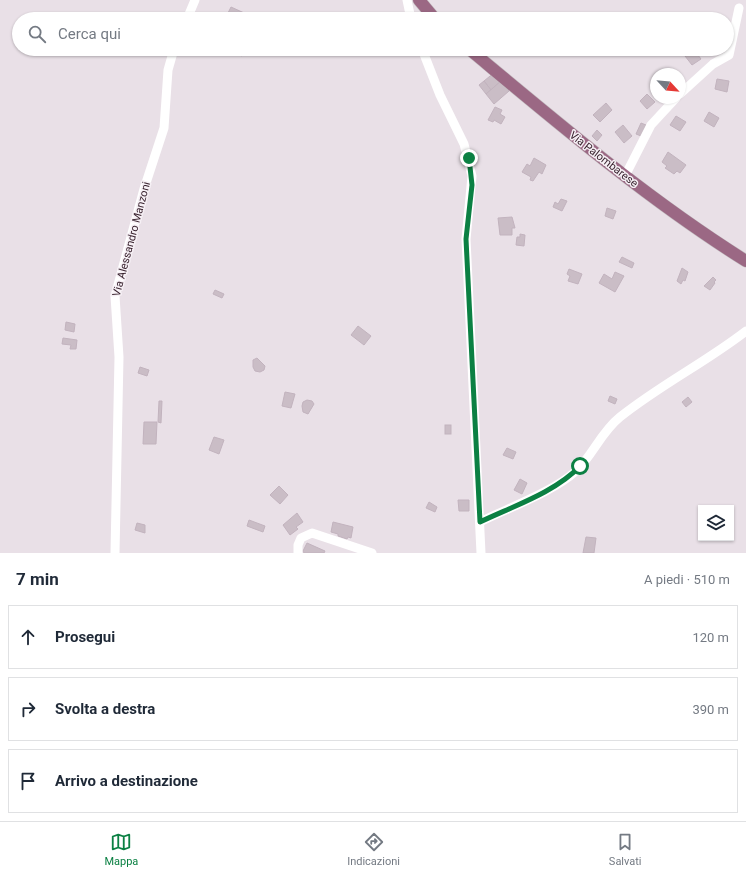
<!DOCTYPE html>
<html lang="it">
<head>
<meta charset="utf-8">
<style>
	:root { --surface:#fff; --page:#f2f2f3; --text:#1f2937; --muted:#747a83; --line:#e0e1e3; --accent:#0b8043 }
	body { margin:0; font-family:Roboto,sans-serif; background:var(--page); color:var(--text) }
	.controls { position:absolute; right:12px; bottom:12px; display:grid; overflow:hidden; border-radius:0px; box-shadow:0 1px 3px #0004 }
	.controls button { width:36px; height:36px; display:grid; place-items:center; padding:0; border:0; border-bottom:1px solid var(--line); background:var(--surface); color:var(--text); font:20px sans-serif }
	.compass { position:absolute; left:650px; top:68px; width:36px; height:36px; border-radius:50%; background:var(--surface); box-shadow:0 1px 3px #0004; rotate:116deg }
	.stop { position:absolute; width:12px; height:12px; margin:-9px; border:3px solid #0b8043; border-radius:50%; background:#fff }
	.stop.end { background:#0b8043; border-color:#fff; box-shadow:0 1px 4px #0008 }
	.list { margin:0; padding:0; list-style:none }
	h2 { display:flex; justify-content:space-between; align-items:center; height:52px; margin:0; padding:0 16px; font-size:17px }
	h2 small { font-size:13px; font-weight:400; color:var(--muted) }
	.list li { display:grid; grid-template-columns:26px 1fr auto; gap:12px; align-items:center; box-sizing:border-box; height:64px; margin:0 8px 8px; padding:0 8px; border:1px solid var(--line); border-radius:0px }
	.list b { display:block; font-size:15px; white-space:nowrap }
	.list em { font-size:13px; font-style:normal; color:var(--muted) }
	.icon { flex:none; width:22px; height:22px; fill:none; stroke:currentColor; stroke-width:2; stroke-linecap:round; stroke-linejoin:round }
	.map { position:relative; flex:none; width:746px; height:553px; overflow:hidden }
	.search { position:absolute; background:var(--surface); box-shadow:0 1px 3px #0004; left:12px; right:12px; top:12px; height:44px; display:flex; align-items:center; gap:10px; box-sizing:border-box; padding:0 14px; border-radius:22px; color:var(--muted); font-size:15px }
	.sheet { height:268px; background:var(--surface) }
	nav { display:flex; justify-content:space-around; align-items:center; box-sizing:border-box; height:56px; border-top:1px solid var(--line); background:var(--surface); font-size:11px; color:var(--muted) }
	nav a { display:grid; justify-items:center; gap:2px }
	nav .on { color:var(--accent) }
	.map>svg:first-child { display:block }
	.building { fill:#cabdc6; stroke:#c2b3be }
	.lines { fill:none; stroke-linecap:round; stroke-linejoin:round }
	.major-casing { stroke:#c3bdc0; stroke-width:13 }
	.minor { stroke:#fff; stroke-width:9 }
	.major { stroke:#9b6884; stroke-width:12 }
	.route { stroke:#0b8043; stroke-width:5 }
	.labels { text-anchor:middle; stroke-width:3; stroke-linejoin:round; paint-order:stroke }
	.street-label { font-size:11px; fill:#38222e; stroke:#f6f0f5 }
</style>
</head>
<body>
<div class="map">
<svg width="746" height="553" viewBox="0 0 746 553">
	<rect width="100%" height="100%" fill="#e9e0e7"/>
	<g class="building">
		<path d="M 231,7 L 253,17 L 252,19 L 235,19 L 227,15 Z"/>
		<path d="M 232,49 L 247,49 L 242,56 Z"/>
		<path d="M 694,50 L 701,59 L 692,65 L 685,56 Z"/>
		<path d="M 495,72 L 502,80 L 491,90 L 484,81 Z"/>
		<path d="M 717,79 L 729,81 L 727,92 L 715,89 Z"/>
		<path d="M 484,81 L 491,90 L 486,94 L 479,85 Z"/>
		<path d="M 501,81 L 509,91 L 494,104 L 486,94 Z"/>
		<path d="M 647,94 L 655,102 L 647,109 L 640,101 Z"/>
		<path d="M 606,103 L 612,110 L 600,122 L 593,115 Z"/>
		<path d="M 495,107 L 502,110 L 500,114 L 505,117 L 501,124 L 494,120 L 493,122 L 488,120 Z"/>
		<path d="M 709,112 L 719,118 L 714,127 L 704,121 Z"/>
		<path d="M 676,116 L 686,122 L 680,131 L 670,125 Z"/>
		<path d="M 641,123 L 646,125 L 641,136 L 636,134 Z"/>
		<path d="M 623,125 L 632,136 L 624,143 L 615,132 Z"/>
		<path d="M 597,130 L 602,135 L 597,141 L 592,136 Z"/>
		<path d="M 668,152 L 686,165 L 680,173 L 677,171 L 674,174 L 665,168 L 667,166 L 662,162 Z"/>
		<path d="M 534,158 L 546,165 L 542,174 L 539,172 L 533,181 L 530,180 L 531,177 L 522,172 L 527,164 L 530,166 Z"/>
		<path d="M 561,199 L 567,201 L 562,211 L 553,207 L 555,202 L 558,204 Z"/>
		<path d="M 607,208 L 616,211 L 613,219 L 605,216 Z"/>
		<path d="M 512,217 L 515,228 L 512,228 L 512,235 L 500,235 L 498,218 Z"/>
		<path d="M 520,234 L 525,235 L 524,246 L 516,245 L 517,237 L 520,237 Z"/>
		<path d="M 622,257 L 634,263 L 632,268 L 619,262 Z"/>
		<path d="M 682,268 L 688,272 L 685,281 L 683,280 L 681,284 L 677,281 Z"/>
		<path d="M 569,269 L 582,274 L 578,284 L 568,281 L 570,276 L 567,274 Z"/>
		<path d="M 615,272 L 624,276 L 615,292 L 599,283 L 604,274 L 612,279 Z"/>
		<path d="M 713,277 L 716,280 L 714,282 L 715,283 L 710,290 L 704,286 Z"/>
		<path d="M 215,290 L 224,294 L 222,298 L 213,294 Z"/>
		<path d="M 66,322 L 75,324 L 74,332 L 65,330 Z"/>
		<path d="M 358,326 L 371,336 L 364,345 L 351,335 Z"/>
		<path d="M 63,338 L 77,340 L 76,349 L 70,349 L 71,345 L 62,344 Z"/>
		<path d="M 257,358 L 265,366 L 264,370 L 260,372 L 255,371 L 253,367 L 253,360 Z"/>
		<path d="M 140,367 L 149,370 L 147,376 L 138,373 Z"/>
		<path d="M 285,392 L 295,394 L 291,408 L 282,406 Z"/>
		<path d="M 610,396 L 617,399 L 615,404 L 608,401 Z"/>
		<path d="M 688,397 L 692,402 L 686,407 L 682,402 Z"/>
		<path d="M 307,400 L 312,401 L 314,404 L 308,414 L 303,412 L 302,406 L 303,402 Z"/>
		<path d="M 159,401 L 162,401 L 161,423 L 158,422 Z"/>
		<path d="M 144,422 L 157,422 L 156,444 L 143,444 Z"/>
		<rect x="445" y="425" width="6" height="9"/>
		<path d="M 214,437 L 224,440 L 219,454 L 209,450 Z"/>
		<path d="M 507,448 L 516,452 L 513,459 L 503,455 Z"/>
		<path d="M 520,479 L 527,483 L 522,494 L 514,490 Z"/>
		<path d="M 279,486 L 288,495 L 280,504 L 270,495 Z"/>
		<path d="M 458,500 L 469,500 L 469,511 L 459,511 Z"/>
		<path d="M 429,502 L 437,507 L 435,512 L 426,508 Z"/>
		<path d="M 297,513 L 303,522 L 296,527 L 298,529 L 290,535 L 283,525 Z"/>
		<path d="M 249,520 L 265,526 L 263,532 L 247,526 Z"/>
		<path d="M 333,522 L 353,527 L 351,538 L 348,537 L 347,539 L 338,536 L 338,534 L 331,532 Z"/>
		<path d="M 137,523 L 145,525 L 145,533 L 135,530 Z"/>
		<path d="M 586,537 L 596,538 L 594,553 L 583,553 Z"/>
		<path d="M 307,543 L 325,551 L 324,553 L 304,553 L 303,551 Z"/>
	</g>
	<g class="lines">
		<defs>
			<g id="major">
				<path d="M 419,0 L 435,19"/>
				<path d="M 469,49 C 558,123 647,199 746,261"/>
			</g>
		</defs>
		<use href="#major" class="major-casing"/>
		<g class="minor">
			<path d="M 407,0 L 411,19"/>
			<path d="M 187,19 L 195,0"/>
			<path d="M 422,49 L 440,95 L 464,144 L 472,176 L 466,239 L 481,553"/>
			<path d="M 680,94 L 713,64 L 729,55 L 739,8"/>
			<path d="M 625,176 L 651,125 L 676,98"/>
			<path d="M 480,522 C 508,508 553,492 576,471 C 593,455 601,432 620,417 C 660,385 706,362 746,331"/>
			<path d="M 115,553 L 119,357 L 115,296 L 144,189 L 164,128 L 168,70 L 174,49"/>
			<path d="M 298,553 L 298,545 L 301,538 L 312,533 L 372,553"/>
		</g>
		<use href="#major" class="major"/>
	</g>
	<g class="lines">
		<path class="route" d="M 469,158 L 472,185 L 466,239 L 480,522 C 511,507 556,492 580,466"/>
	</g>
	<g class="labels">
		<g class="street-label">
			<text transform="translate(604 159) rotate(38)" y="4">Via Palombarese</text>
			<text transform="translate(131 239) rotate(-75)" y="4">Via Alessandro Manzoni</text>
		</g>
	</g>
</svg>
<div class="controls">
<button><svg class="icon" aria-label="layers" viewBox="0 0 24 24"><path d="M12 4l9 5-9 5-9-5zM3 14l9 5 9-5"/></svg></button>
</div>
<svg class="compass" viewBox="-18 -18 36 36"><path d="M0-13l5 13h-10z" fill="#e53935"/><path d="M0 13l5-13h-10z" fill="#747a83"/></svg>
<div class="stop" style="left:580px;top:466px"></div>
<div class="stop end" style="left:469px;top:158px"></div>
<div class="search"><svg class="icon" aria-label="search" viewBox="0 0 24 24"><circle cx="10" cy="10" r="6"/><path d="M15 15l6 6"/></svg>Cerca qui</div>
</div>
<section class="sheet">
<h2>7 min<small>A piedi · 510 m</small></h2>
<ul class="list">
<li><svg class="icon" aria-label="ahead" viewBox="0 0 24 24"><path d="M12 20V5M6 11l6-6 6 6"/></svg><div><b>Prosegui</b></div><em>120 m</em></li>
<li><svg class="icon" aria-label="right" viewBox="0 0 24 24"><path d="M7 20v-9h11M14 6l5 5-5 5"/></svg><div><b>Svolta a destra</b></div><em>390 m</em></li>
<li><svg class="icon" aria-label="arrive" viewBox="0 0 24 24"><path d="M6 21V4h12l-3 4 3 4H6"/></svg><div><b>Arrivo a destinazione</b></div></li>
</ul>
</section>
<nav>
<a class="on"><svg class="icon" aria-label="map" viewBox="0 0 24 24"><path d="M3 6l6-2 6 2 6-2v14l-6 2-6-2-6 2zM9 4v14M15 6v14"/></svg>Mappa</a>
<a><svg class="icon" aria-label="directions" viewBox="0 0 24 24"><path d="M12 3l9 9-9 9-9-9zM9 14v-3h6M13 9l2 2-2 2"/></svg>Indicazioni</a>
<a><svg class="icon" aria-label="saved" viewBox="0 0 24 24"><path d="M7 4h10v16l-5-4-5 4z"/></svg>Salvati</a>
</nav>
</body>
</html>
